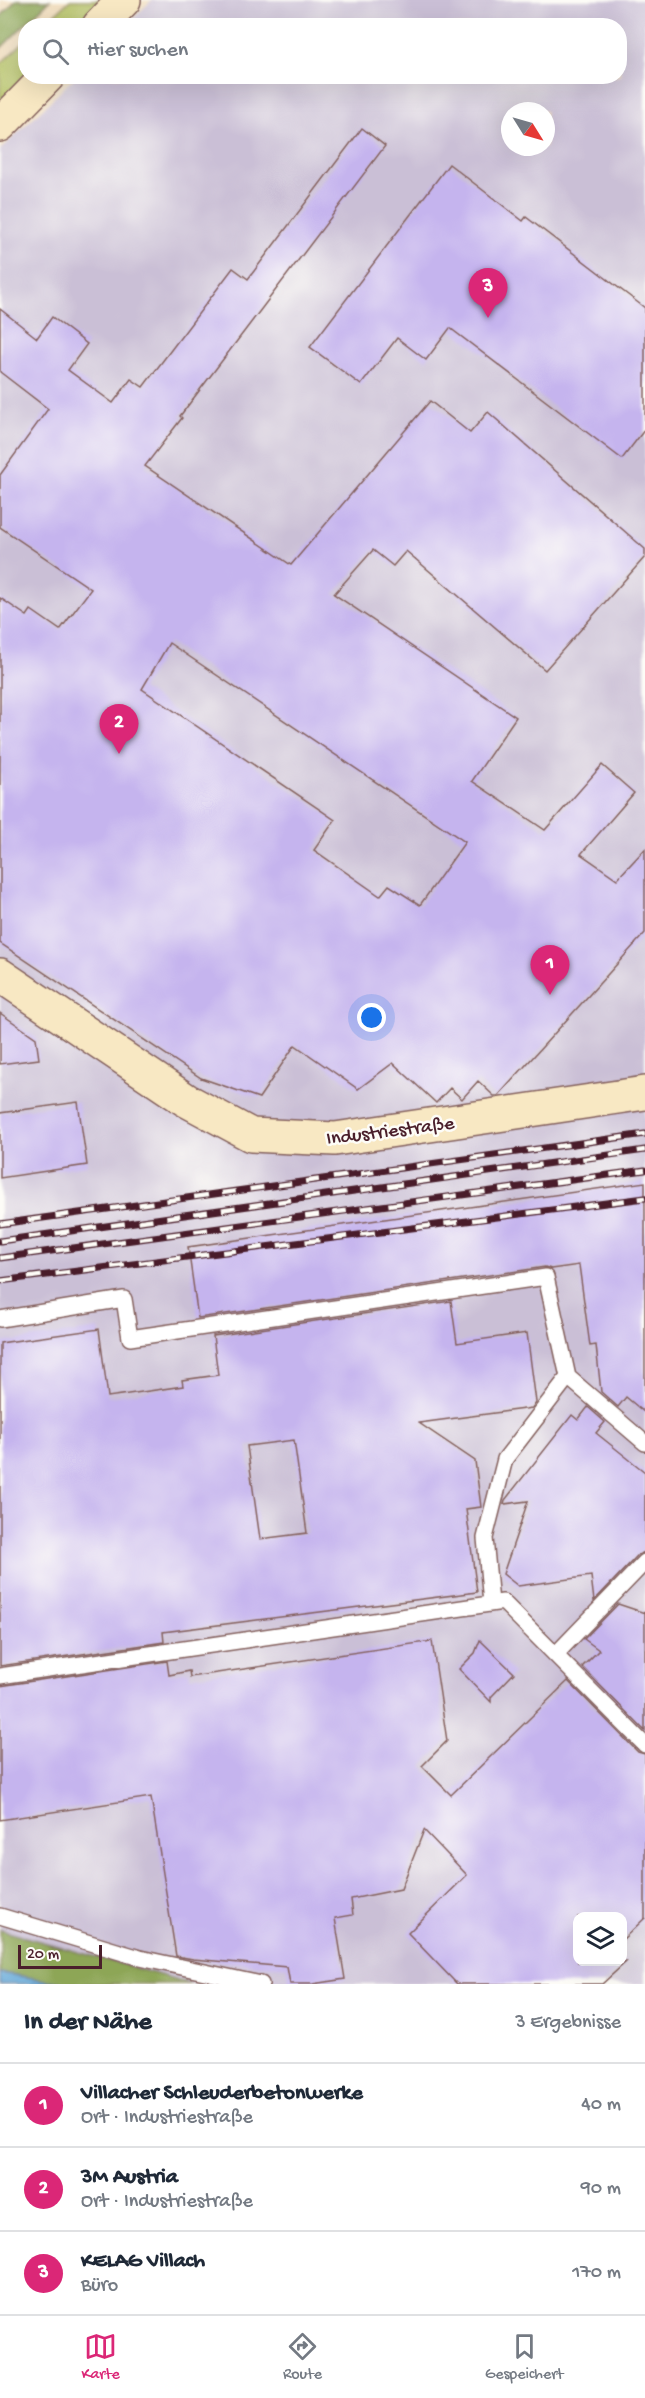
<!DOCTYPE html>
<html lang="de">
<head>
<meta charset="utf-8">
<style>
	:root { --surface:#fff; --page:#f2f2f3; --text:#1f2937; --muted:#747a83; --line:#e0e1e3; --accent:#db2777 }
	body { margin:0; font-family:"Gochi Hand",sans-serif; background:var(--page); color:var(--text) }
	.controls { position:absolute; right:18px; bottom:18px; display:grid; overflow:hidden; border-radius:12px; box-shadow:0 6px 24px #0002 }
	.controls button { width:54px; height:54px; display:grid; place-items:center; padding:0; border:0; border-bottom:2px solid var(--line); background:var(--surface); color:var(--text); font:30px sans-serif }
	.compass { position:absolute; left:501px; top:102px; width:54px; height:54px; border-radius:50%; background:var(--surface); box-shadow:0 6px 24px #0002; rotate:127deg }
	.scale { position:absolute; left:18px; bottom:15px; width:84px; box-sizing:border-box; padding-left:6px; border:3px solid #4a1f2b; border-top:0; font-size:16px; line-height:21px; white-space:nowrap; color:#4a1f2b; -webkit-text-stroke:4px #fdfcf7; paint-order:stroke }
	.you { position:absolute; left:372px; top:1018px; width:21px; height:21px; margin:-15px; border:4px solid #fff; border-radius:50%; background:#1a73e8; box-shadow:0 0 0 9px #1a73e833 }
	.badge { display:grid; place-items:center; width:39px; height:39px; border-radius:50%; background:var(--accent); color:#fff; font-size:20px; font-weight:700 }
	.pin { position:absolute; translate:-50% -50px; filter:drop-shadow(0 2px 3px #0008) }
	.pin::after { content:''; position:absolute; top:32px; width:21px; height:18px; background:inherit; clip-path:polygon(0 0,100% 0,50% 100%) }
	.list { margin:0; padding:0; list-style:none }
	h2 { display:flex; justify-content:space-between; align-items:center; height:78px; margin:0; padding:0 24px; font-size:26px }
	h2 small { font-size:20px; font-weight:400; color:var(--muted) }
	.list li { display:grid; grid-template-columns:39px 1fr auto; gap:18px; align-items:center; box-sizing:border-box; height:84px; padding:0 24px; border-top:2px solid var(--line) }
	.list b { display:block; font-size:22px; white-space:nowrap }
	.list p { margin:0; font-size:20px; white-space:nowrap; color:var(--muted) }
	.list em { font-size:20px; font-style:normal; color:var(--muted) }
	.icon { flex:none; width:33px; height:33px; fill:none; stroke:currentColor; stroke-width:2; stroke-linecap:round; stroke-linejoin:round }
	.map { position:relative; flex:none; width:645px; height:1984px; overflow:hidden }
	.search { position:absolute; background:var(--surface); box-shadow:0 6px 24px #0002; left:18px; right:18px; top:18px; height:66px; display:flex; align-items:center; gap:15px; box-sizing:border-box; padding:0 21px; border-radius:24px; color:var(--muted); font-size:22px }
	.sheet { height:330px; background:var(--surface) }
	nav { display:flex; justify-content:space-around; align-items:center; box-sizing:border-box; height:84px; border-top:2px solid var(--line); background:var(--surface); font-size:16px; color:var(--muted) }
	nav a { display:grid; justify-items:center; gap:3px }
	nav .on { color:var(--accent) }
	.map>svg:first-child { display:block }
	.industrial { fill:#cabfd6; fill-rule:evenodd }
	.green { fill:#b2bf61; stroke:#7e6f46; stroke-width:1.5 }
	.forest { fill:#8da657; stroke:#6c6241; stroke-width:1.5 }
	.water { fill:#63a8d8; stroke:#566482; stroke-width:1.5 }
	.building { fill:#c5b4ee; fill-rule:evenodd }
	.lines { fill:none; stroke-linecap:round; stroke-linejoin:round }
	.lane-casing { stroke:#84615d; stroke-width:18 }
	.secondary-casing { stroke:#84615d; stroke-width:36 }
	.lane { stroke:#fff; stroke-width:15 }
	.secondary { stroke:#f8e8c3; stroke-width:33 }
	.rail-casing { stroke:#4a1f2b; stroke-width:7 }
	.rail { stroke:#fdfcf7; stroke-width:4.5; stroke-dasharray:14; stroke-linecap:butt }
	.labels { text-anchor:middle; stroke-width:5; stroke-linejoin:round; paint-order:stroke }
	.street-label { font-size:20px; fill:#4a1f2b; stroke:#fdfcf7 }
</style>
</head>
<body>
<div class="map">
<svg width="645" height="1984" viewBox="0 0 645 1984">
	<rect width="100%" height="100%" fill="#fdfcf7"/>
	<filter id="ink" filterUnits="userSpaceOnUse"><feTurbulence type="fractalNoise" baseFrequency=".0167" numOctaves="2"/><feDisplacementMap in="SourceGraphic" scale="12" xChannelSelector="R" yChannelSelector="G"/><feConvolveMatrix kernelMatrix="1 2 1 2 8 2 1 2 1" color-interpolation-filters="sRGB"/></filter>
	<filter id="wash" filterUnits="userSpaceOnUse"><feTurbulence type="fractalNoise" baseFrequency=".008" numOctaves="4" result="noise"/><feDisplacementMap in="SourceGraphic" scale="24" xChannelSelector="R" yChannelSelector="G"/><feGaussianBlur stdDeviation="1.35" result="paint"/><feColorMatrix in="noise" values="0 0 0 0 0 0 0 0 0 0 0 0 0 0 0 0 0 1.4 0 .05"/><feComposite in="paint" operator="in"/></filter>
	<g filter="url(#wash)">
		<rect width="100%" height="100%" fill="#f0dbba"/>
		<path class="industrial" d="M 152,0 L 645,0 L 645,1984 L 192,1984 L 0,1930 L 0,150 L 75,77 L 620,76 L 620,26 L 126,25 ZM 510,111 L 546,111 L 546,147 L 510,147 ZM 578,1916 L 622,1916 L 622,1962 L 578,1962 Z"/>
		<g class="green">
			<path d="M 70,0 L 108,0 L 83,25 L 42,26 Z"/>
			<path d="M 25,41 L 26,76 L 28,77 L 0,101 L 0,64 Z"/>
		</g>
		<g class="forest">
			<path d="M 16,0 L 50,0 L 0,49 L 0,17 Z"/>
			<path d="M 0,1930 L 192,1984 L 70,1984 L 0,1973 Z"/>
		</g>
		<path class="water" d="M 0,1973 L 8,1974 L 70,1984 L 0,1984 Z"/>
		<g id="blocks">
			<g class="building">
				<path d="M 362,128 L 385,146 L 180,416 L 182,418 L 145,466 L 291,565 L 430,401 L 470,433 L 488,412 L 645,549 L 645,557 L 545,670 L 406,551 L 393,566 L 373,550 L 334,594 L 516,717 L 472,781 L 545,830 L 602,765 L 634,793 L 581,854 L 617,879 L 645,849 L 645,933 L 498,1096 L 494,1096 L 478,1081 L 462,1099 L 450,1088 L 436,1103 L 393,1063 L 358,1089 L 295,1045 L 259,1098 L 201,1078 L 0,943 L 0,598 L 27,616 L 31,610 L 60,630 L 91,589 L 0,527 L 0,475 L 48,409 L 0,372 L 0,309 L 37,338 L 52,317 L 87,344 L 68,370 L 113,403 L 131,379 L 143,387 L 233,268 L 248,279 ZM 169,643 L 465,842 L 420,905 L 389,885 L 380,896 L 314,850 L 335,820 L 142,689 Z"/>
				<path d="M 449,164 L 523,221 L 526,217 L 645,308 L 645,429 L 622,459 L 450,328 L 426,360 L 397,338 L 361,385 L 310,347 Z"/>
				<path d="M 0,1013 L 36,1038 L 39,1059 L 0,1064 Z"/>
				<path d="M 78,1102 L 87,1165 L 0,1178 L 0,1113 Z"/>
				<path d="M 645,1182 L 645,1413 L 626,1397 L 618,1407 L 601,1392 L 596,1345 L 590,1346 L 579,1265 L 551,1269 L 545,1267 L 198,1318 L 188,1247 Z"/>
				<path d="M 451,1301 L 457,1343 L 527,1333 L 536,1402 L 532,1408 L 419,1423 L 475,1461 L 481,1507 L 466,1509 L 477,1592 L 163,1632 L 164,1642 L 0,1666 L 0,1343 L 99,1329 L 108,1397 L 183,1386 L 182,1380 L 218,1375 L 213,1336 ZM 294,1440 L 307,1533 L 260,1539 L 247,1446 Z"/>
				<path d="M 588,1407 L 605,1422 L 596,1433 L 645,1472 L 645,1552 L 638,1555 L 594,1601 L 591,1576 L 518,1586 L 503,1574 L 528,1501 L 504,1504 L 505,1500 L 572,1415 L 578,1420 Z"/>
				<path d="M 618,1604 L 645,1613 L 645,1731 L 582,1667 L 599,1650 L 584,1639 Z"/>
				<path d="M 480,1640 L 514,1673 L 491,1697 L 491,1702 L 459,1669 L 475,1653 Z"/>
				<path d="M 432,1641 L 447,1741 L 422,1766 L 451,1795 L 568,1681 L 638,1752 L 645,1754 L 645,1918 L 622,1940 L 622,1917 L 578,1917 L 578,1962 L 626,1962 L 602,1984 L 457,1984 L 408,1933 L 467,1875 L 424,1830 L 401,1889 L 351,1899 L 353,1915 L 335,1918 L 345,1979 L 312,1984 L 290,1984 L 287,1967 L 193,1959 L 176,1956 L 151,1797 L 0,1820 L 0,1686 L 167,1661 L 169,1675 L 189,1671 L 190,1677 Z"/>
			</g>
		</g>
	</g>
	<g filter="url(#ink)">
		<use href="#blocks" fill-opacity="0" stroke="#84615d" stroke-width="1.5"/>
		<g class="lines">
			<defs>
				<g id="lane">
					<path d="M 0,1319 L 124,1299 L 130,1338 L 546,1277 L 568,1377 L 645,1443"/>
					<path d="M 491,1603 L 485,1538 L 505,1459 L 568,1377"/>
					<path d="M 556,1654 L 645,1562"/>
					<path d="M 0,1676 L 503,1602 L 645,1745"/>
					<path d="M 0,1916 L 140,1958 L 261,1984"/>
				</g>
				<g id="secondary">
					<path d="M 99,26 L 124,0"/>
					<path d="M 0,125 L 48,76"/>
					<path d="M 0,975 L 186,1100 L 251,1135 L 335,1139 L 645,1093"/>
				</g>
			</defs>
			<use href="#lane" class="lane-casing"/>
			<use href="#secondary" class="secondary-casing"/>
			<use href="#lane" class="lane"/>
			<use href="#secondary" class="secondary"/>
			<defs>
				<g id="rail">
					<path d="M 0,1224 L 645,1134"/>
					<path d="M 0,1241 L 645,1150"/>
					<path d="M 0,1258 L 645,1170"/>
					<path d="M 0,1281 L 645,1198"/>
				</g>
			</defs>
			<use href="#rail" class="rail-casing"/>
			<use href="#rail" class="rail"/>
		</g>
	</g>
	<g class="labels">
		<g class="street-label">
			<text transform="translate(390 1129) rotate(-7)" y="7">Industriestraße</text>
		</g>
	</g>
</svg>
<div class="controls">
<button><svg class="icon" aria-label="layers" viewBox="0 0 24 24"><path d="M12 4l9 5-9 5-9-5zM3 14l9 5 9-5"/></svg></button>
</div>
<svg class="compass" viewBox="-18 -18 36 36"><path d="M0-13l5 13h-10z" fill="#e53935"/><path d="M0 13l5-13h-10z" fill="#747a83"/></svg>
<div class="scale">20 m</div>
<div class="you"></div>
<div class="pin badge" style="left:550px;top:995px">1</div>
<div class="pin badge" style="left:119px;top:754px">2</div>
<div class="pin badge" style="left:488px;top:318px">3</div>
<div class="search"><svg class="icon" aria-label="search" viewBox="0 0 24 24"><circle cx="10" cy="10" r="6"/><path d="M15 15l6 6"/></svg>Hier suchen</div>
</div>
<section class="sheet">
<h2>In der Nähe<small>3 Ergebnisse</small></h2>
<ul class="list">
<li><span class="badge">1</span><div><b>Villacher Schleuderbetonwerke</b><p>Ort · Industriestraße</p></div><em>40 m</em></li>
<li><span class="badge">2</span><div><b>3M Austria</b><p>Ort · Industriestraße</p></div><em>90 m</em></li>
<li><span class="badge">3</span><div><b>KELAG Villach</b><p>Büro</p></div><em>170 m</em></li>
</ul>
</section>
<nav>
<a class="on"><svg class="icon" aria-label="map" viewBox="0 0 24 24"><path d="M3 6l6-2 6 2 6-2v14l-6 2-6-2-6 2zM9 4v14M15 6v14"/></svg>Karte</a>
<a><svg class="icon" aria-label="directions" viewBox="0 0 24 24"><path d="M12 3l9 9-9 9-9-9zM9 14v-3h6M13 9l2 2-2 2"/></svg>Route</a>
<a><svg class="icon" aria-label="saved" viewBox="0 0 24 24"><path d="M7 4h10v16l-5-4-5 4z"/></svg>Gespeichert</a>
</nav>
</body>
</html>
